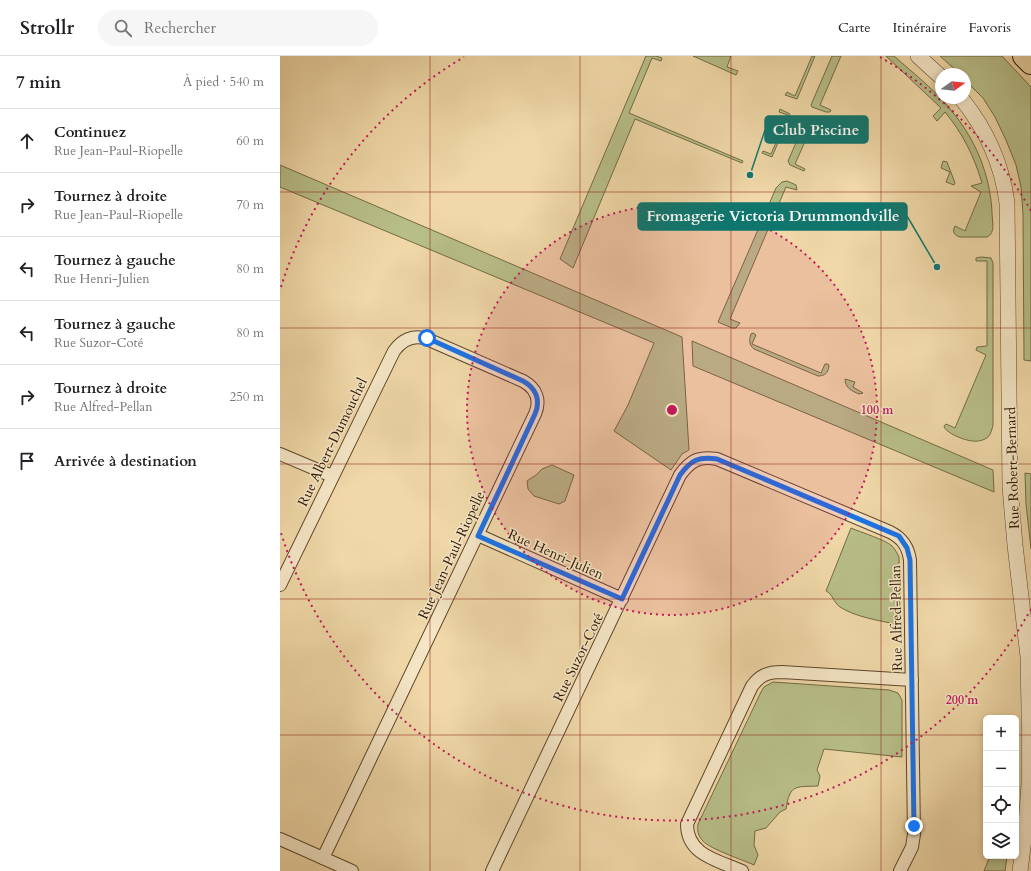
<!DOCTYPE html>
<html lang="fr">
<head>
<meta charset="utf-8">
<style>
	:root { --surface:#fff; --page:#f6f6f6; --text:#202124; --muted:#757577; --line:#e0e0e0 }
	body { margin:0; font-family:Cardo,serif; background:var(--page); color:var(--text) }
	.controls { position:absolute; right:12px; bottom:12px; display:grid; overflow:hidden; border-radius:6px; box-shadow:0 2px 6px #0003 }
	.controls button { width:36px; height:36px; display:grid; place-items:center; padding:0; border:0; border-bottom:1px solid var(--line); background:var(--surface); color:var(--text); font:20px sans-serif }
	.compass { position:absolute; left:655px; top:12px; width:36px; height:36px; border-radius:50%; background:var(--surface); box-shadow:0 2px 6px #0003; rotate:75deg }
	.stop { position:absolute; width:12px; height:12px; margin:-9px; border:3px solid #1a73e8; border-radius:50%; background:#fff }
	.stop.end { background:#1a73e8; border-color:#fff; box-shadow:0 1px 4px #0008 }
	.list { margin:0; padding:0; list-style:none }
	h2 { display:flex; justify-content:space-between; align-items:center; height:52px; margin:0; padding:0 16px; font-size:17px }
	h2 small { font-size:13px; font-weight:400; color:var(--muted) }
	.list li { display:grid; grid-template-columns:26px 1fr auto; gap:12px; align-items:center; box-sizing:border-box; height:64px; padding:0 16px; border-top:1px solid var(--line) }
	.list b { display:block; font-size:15px; white-space:nowrap }
	.list p { margin:0; font-size:13px; white-space:nowrap; color:var(--muted) }
	.list em { font-size:13px; font-style:normal; color:var(--muted) }
	.icon { flex:none; width:22px; height:22px; fill:none; stroke:currentColor; stroke-width:2; stroke-linecap:round; stroke-linejoin:round }
	.map { position:relative; flex:none; width:751px; height:815px; overflow:hidden }
	header { display:flex; align-items:center; gap:24px; box-sizing:border-box; height:56px; padding:0 20px; background:var(--surface); border-bottom:1px solid var(--line) }
	header strong { font-size:19px }
	nav { display:flex; gap:22px; margin-inline-start:auto; font-size:14px }
	.search { width:280px; height:36px; background:var(--page); display:flex; align-items:center; gap:10px; box-sizing:border-box; padding:0 14px; border-radius:22px; color:var(--muted); font-size:15px }
	main { display:flex }
	aside { flex:1; background:var(--surface) }
	.map>svg:first-child { display:block }
	.green { fill:#b8bf89; stroke:#736b44 }
	.lines { fill:none; stroke-linecap:round; stroke-linejoin:round }
	.minor-casing { stroke:#5e472a; stroke-width:14 }
	.tertiary-casing { stroke:#5e472a; stroke-width:16 }
	.motorway-casing { stroke:#2e1700; stroke-width:24 }
	.minor { stroke:#f5e6c6; stroke-width:12 }
	.tertiary { stroke:#f5e6c6; stroke-width:15 }
	.motorway { stroke:#f0d8a8; stroke-width:22 }
	.route { stroke:#1a73e8; stroke-width:5 }
	.grid { fill:none; stroke:#8f2418; stroke-width:1; stroke-opacity:0.55 }
	.ring { fill:none; stroke:#c2185b; stroke-width:2; stroke-dasharray:2 4 }
	.labels { text-anchor:middle; stroke-width:3; stroke-linejoin:round; paint-order:stroke }
	.street-label { font-size:14px; fill:#2e1700; stroke:#f5e6c6 }
	.centre { fill:#c2185b; stroke:#f5e6c6; stroke-width:2 }
	.ring-label { font-size:12px; text-anchor:middle; font-weight:bold; fill:#c2185b; stroke:#f5e6c6; stroke-width:3; stroke-linejoin:round; paint-order:stroke }
	.leader { fill:none; stroke:#0f766e; stroke-width:1.5 }
	.callout-dot { fill:#0f766e; stroke:#f5e6c6; stroke-width:1.5 }
	.callout { fill:#0f766e; stroke:#0f766e; stroke-width:1.5 }
	.callout-label { font-size:15px; text-anchor:middle; font-weight:bold; fill:#fff }
</style>
</head>
<body>
<header>
<strong>Strollr</strong>
<div class="search"><svg class="icon" aria-label="search" viewBox="0 0 24 24"><circle cx="10" cy="10" r="6"/><path d="M15 15l6 6"/></svg>Rechercher</div>
<nav><a>Carte</a><a>Itinéraire</a><a>Favoris</a></nav>
</header>
<main>
<aside>
<h2>7 min<small>À pied · 540 m</small></h2>
<ul class="list">
<li><svg class="icon" aria-label="ahead" viewBox="0 0 24 24"><path d="M12 20V5M6 11l6-6 6 6"/></svg><div><b>Continuez</b><p>Rue Jean-Paul-Riopelle</p></div><em>60 m</em></li>
<li><svg class="icon" aria-label="right" viewBox="0 0 24 24"><path d="M7 20v-9h11M14 6l5 5-5 5"/></svg><div><b>Tournez à droite</b><p>Rue Jean-Paul-Riopelle</p></div><em>70 m</em></li>
<li><svg class="icon" aria-label="left" viewBox="0 0 24 24"><path d="M17 20v-9H6M10 6l-5 5 5 5"/></svg><div><b>Tournez à gauche</b><p>Rue Henri-Julien</p></div><em>80 m</em></li>
<li><svg class="icon" aria-label="left" viewBox="0 0 24 24"><path d="M17 20v-9H6M10 6l-5 5 5 5"/></svg><div><b>Tournez à gauche</b><p>Rue Suzor-Coté</p></div><em>80 m</em></li>
<li><svg class="icon" aria-label="right" viewBox="0 0 24 24"><path d="M7 20v-9h11M14 6l5 5-5 5"/></svg><div><b>Tournez à droite</b><p>Rue Alfred-Pellan</p></div><em>250 m</em></li>
<li><svg class="icon" aria-label="arrive" viewBox="0 0 24 24"><path d="M6 21V4h12l-3 4 3 4H6"/></svg><div><b>Arrivée à destination</b></div></li>
</ul>
</aside>
<div class="map">
<svg width="751" height="815" viewBox="0 0 751 815">
	<rect width="100%" height="100%" fill="#f0d8a8"/>
	<filter id="stains"><feTurbulence type="fractalNoise" baseFrequency=".005" numOctaves="4"/><feColorMatrix values="0 0 0 0 .2 0 0 0 0 .09 0 0 0 0 .02 0 0 0 .5 -.17"/></filter>
	<radialGradient id="worn" r=".72"><stop offset=".6" stop-color="#630" stop-opacity="0"/><stop offset="1" stop-color="#630" stop-opacity=".3"/></radialGradient>
	<g class="green">
		<path d="M 366,0 L 376,0 L 382,2 L 381,5 L 372,2 L 349,57 L 463,105 L 462,107 L 355,63 L 293,212 L 280,203 Z"/>
		<path d="M 413,0 L 451,0 L 447,11 L 458,15 L 456,19 Z"/>
		<path d="M 532,0 L 535,0 L 517,43 L 505,39 L 507,36 L 515,40 Z"/>
		<path d="M 552,0 L 561,0 L 540,49 L 551,54 L 550,56 L 546,56 L 532,51 L 531,49 Z"/>
		<path d="M 606,0 L 614,0 C 633,17 654,33 670,53 C 695,82 710,118 712,156 C 712,165 716,177 707,181 L 680,181 C 674,179 672,176 675,170 L 685,175 L 701,136 L 691,130 L 702,127 C 694,100 683,78 665,56 L 657,65 L 653,60 L 661,52 Z"/>
		<path d="M 660,0 L 722,0 L 751,31 L 751,305 L 744,304 L 743,158 L 741,131 L 736,109 L 726,84 L 715,61 L 703,42 L 685,24 L 685,18 L 680,18 Z"/>
		<path d="M 500,53 L 510,58 L 492,101 L 482,97 L 483,95 L 491,98 L 508,59 L 499,56 Z"/>
		<path d="M 526,64 L 541,70 L 542,73 L 532,70 L 515,108 L 525,113 L 524,115 L 510,109 L 508,105 Z"/>
		<path d="M 663,105 L 667,106 L 675,127 L 674,129 L 666,126 L 670,116 L 661,112 Z"/>
		<path d="M 0,109 L 402,281 L 409,394 L 402,398 L 391,414 L 334,375 L 348,349 L 374,287 L 0,131 Z"/>
		<path d="M 507,125 L 516,129 L 517,134 L 506,131 L 450,263 L 460,267 L 456,272 L 452,272 L 438,266 L 496,132 L 502,126 Z"/>
		<path d="M 701,201 L 711,202 L 713,207 L 713,369 C 712,373 711,378 708,381 C 705,384 697,386 693,385 C 686,385 665,377 664,370 L 666,368 L 675,372 L 706,299 L 696,294 L 697,291 L 707,290 L 707,205 L 696,205 L 696,202 Z"/>
		<path d="M 473,277 L 476,279 L 472,288 L 541,317 L 545,308 L 548,308 L 549,310 C 548,317 545,320 538,320 L 474,293 C 469,289 469,284 471,278 Z"/>
		<path d="M 412,285 L 713,414 L 714,436 L 413,310 Z"/>
		<path d="M 565,323 L 575,326 L 573,331 L 583,337 L 579,338 C 572,335 565,332 565,323 Z"/>
		<path d="M 272,409 L 294,419 L 285,445 L 279,448 L 254,440 L 248,433 L 247,425 L 256,419 L 262,413 Z"/>
		<path d="M 745,417 L 751,418 L 751,493 L 746,448 Z"/>
		<path d="M 571,472 C 580,476 606,484 612,490 C 615,493 617,497 619,501 L 620,569 C 601,565 575,561 560,551 C 553,546 553,538 546,535 Z"/>
		<path d="M 493,626 L 609,634 L 618,637 L 622,644 L 622,701 L 544,693 L 537,714 L 540,720 L 538,730 C 515,731 510,728 506,753 L 500,756 L 486,772 L 475,775 L 474,789 L 478,799 L 474,809 C 463,804 430,793 423,785 C 418,780 417,774 418,768 L 481,636 L 484,631 Z"/>
		<path d="M 710,800 L 727,800 L 725,815 L 704,815 Z"/>
	</g>
	<g class="lines">
		<defs>
			<g id="minor">
				<path d="M 0,398 L 52,420"/>
				<path d="M 198,479 L 342,543"/>
				<path d="M 0,529 L 114,295 C 122,284 133,278 147,283 L 243,325 C 256,332 261,344 255,358 L 43,802"/>
				<path d="M 0,783 L 72,815"/>
				<path d="M 212,815 L 400,419 C 411,404 419,400 437,403 L 610,476 C 622,482 628,490 630,504 L 634,778 L 632,791 L 620,815"/>
				<path d="M 462,815 C 437,804 407,799 407,768 L 472,630 C 480,619 488,616 502,616 L 632,624"/>
			</g>
			<g id="tertiary">
				<path d="M 638,0 L 661,21"/>
				<path d="M 681,42 C 706,73 722,107 727,147 L 730,431 L 735,489 L 748,601 L 749,653 L 749,728 L 746,768 L 740,815"/>
			</g>
			<path id="motorway" d="M 744,0 L 751,7"/>
		</defs>
		<use href="#minor" class="minor-casing"/>
		<use href="#tertiary" class="tertiary-casing"/>
		<use href="#motorway" class="motorway-casing"/>
		<use href="#minor" class="minor"/>
		<use href="#tertiary" class="tertiary"/>
		<use href="#motorway" class="motorway"/>
	</g>
	<g class="lines">
		<path class="route" d="M 147,282 L 243,325 C 256,332 261,344 255,358 L 198,480 L 342,543 L 400,419 C 411,404 419,400 437,403 L 619,480 L 627,492 L 630,504 L 634,770"/>
	</g>
	<path class="grid" d="M 150,0 L 150,815M 300,0 L 300,815M 451,0 L 451,815M 601,0 L 601,815M 0,136 L 751,136M 0,272 L 751,272M 0,408 L 751,408M 0,543 L 751,543M 0,679 L 706,679M 736,679 L 751,679"/>
	<circle cx="392" cy="354" r="205" fill="#c2185b" fill-opacity=".12"/>
	<g class="ring">
		<circle cx="392" cy="354" r="205"/>
		<path d="M751 553A410 410 0 0 1 1 477M1 231A410 410 0 0 1 184 1M600 1A410 410 0 0 1 751 155"/>
	</g>
	<g class="labels">
		<g class="street-label">
			<text transform="translate(52 386) rotate(-64)" y="5">Rue Albert-Dumouchel</text>
			<text transform="translate(732 412) rotate(-92)" y="5">Rue Robert-Bernard</text>
			<text transform="translate(276 498) rotate(24)" y="5">Rue Henri-Julien</text>
			<text transform="translate(171 499) rotate(-65)" y="5">Rue Jean-Paul-Riopelle</text>
			<text transform="translate(616 562) rotate(-91)" y="5">Rue Alfred-Pellan</text>
			<text transform="translate(298 601) rotate(-64)" y="5">Rue Suzor-Coté</text>
		</g>
	</g>
	<circle cx="392" cy="354" r="6" class="centre"/>
	<g class="ring-label">
		<text x="597" y="358">100 m</text>
		<text x="682" y="648">200 m</text>
	</g>
	<path class="leader" d="M470 119L485 74M657 211L627 160"/>
	<g class="callout-dot">
		<circle cx="470" cy="119" r="4"/>
		<circle cx="657" cy="211" r="4"/>
	</g>
	<g class="callout">
		<rect x="485" y="60" width="103" height="27" rx="4"/>
		<rect x="358" y="147" width="269" height="27" rx="4"/>
	</g>
	<g class="callout-label">
		<text x="536" y="79">Club Piscine</text>
		<text x="493" y="165">Fromagerie Victoria Drummondville</text>
	</g>
	<rect width="100%" height="100%" filter="url(#stains)"/>
	<rect width="100%" height="100%" fill="url(#worn)"/>
</svg>
<div class="controls">
<button>+</button>
<button>−</button>
<button><svg class="icon" aria-label="locate" viewBox="0 0 24 24"><circle cx="12" cy="12" r="6"/><path d="M12 2v4M12 18v4M2 12h4M18 12h4"/></svg></button>
<button><svg class="icon" aria-label="layers" viewBox="0 0 24 24"><path d="M12 4l9 5-9 5-9-5zM3 14l9 5 9-5"/></svg></button>
</div>
<svg class="compass" viewBox="-18 -18 36 36"><path d="M0-13l5 13h-10z" fill="#e53935"/><path d="M0 13l5-13h-10z" fill="#757577"/></svg>
<div class="stop" style="left:147px;top:282px"></div>
<div class="stop end" style="left:634px;top:770px"></div>
</div>
</main>
</body>
</html>
